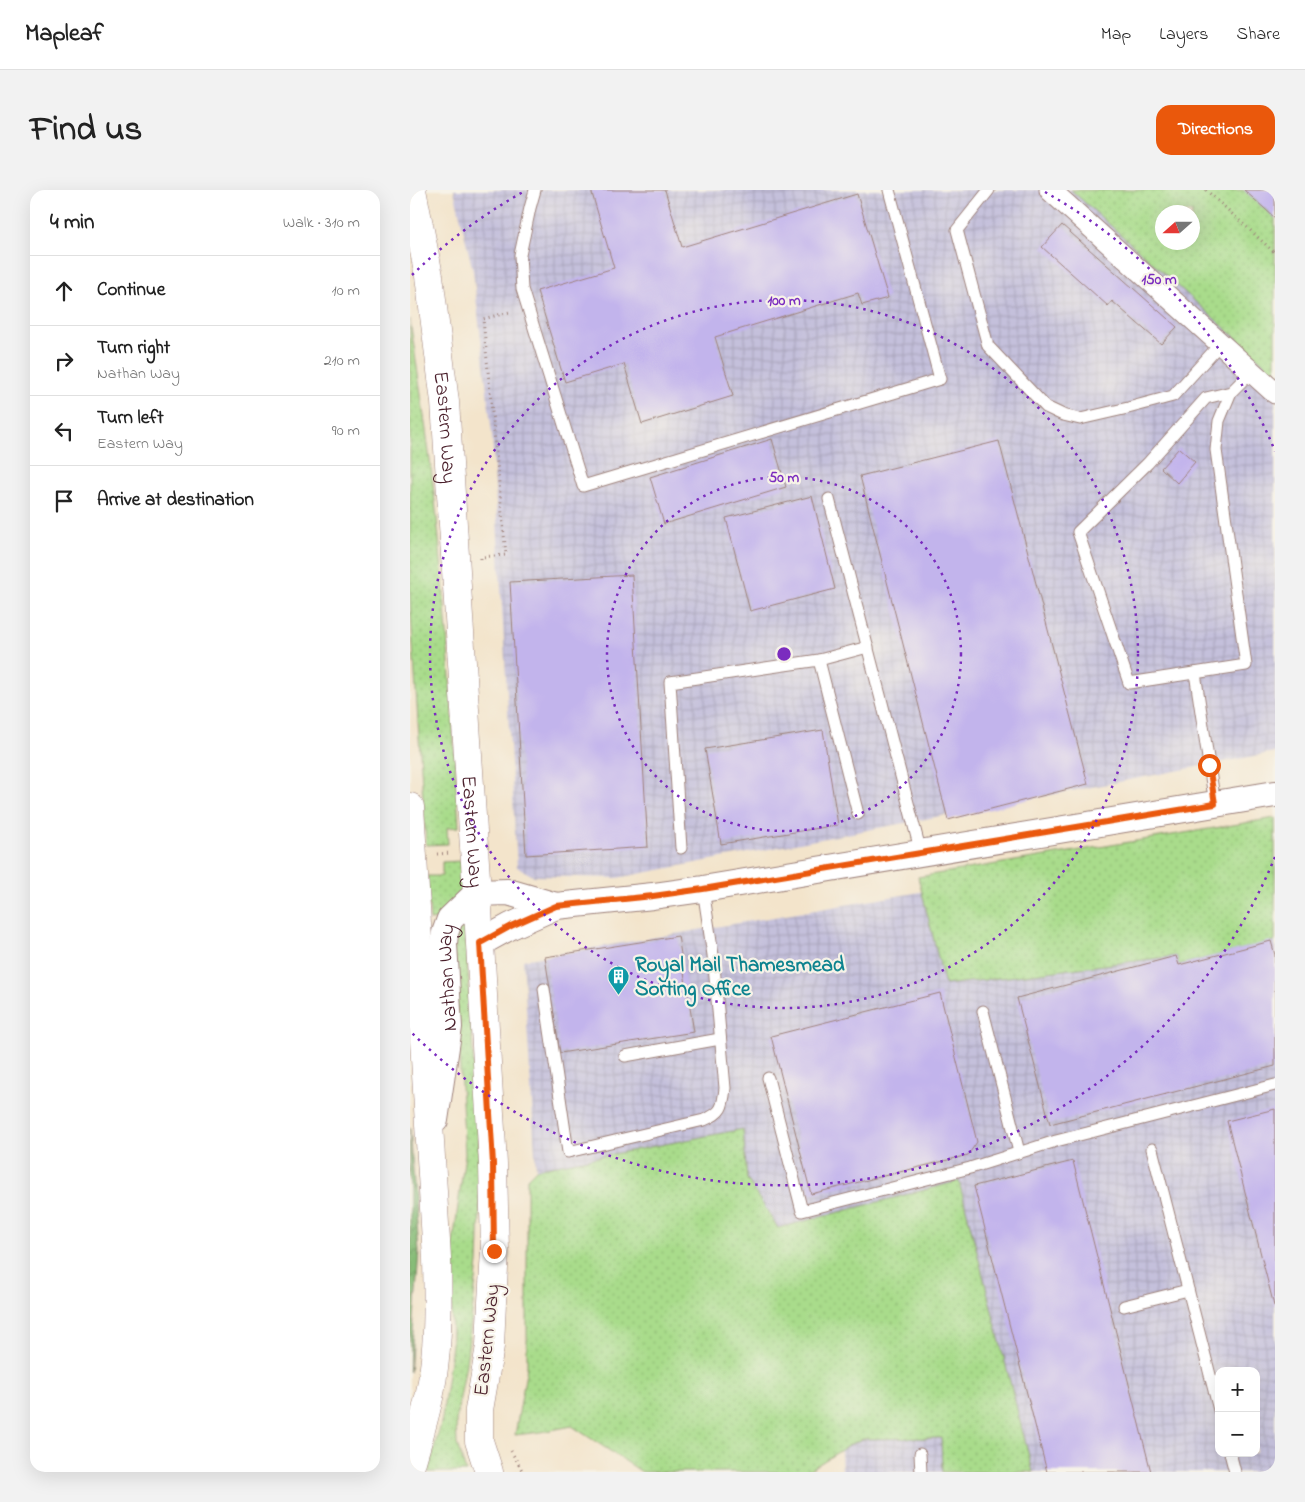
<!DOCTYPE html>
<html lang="en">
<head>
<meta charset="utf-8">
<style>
	:root { --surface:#fff; --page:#f2f2f2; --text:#222; --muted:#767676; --line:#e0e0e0; --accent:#ea580c }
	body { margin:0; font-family:"Indie Flower",sans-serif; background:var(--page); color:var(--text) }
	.controls { position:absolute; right:15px; bottom:15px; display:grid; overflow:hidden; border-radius:10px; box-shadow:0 5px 20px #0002 }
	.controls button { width:45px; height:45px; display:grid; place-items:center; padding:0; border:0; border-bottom:1px solid var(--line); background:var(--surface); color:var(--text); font:25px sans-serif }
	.compass { position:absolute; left:745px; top:15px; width:45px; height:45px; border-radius:50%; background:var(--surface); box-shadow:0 5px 20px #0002; rotate:249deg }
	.stop { position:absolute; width:15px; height:15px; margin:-11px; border:4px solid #ea580c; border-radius:50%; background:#fff }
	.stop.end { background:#ea580c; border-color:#fff; box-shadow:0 1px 5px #0008 }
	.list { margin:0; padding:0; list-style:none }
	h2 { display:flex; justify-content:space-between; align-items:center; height:65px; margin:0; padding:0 20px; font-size:21px }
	h2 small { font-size:16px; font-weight:400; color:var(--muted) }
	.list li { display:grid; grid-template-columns:32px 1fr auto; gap:15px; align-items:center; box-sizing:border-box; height:70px; padding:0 20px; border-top:1px solid var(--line) }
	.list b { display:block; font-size:19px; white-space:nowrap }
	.list p { margin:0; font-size:16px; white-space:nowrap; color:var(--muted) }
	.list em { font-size:16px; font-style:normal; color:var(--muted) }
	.icon { flex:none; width:28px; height:28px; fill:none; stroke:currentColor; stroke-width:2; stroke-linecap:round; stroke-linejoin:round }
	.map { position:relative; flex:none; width:865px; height:1282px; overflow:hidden; border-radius:15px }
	header { display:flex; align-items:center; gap:30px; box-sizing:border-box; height:70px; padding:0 25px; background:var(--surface); border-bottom:1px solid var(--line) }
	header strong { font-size:24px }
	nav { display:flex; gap:28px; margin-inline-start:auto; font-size:18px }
	.intro { display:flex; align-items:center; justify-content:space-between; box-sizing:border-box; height:120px; padding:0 30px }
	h1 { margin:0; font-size:35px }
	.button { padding:12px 22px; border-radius:15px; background:var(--accent); color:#fff; font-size:18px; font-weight:700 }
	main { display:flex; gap:30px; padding:0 30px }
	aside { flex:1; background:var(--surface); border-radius:15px; box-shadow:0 5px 20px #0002 }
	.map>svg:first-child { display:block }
	.industrial { fill:url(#industrial-grid); fill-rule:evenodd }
	.grass { fill:url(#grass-dots); stroke:#7a7e5b; fill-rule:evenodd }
	.forest { fill:url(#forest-crowns); stroke:#686e51 }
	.building { fill:#c2b4ec }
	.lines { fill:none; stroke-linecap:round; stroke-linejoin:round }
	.service-casing { stroke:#9e827b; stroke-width:13 }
	.minor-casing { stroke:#9e827b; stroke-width:23 }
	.tertiary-casing { stroke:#9e827b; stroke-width:28 }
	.primary-casing { stroke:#9e827b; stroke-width:29 }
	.path { stroke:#9e827b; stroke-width:3; stroke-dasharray:1 4; stroke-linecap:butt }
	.service { stroke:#fff; stroke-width:11 }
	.minor { stroke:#fff; stroke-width:21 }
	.tertiary { stroke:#fff; stroke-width:26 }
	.primary { stroke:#fff; stroke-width:28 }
	.route { stroke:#ea580c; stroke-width:6 }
	.ring { fill:none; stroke:#7b2cbf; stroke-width:2.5; stroke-dasharray:2.5 5 }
	.labels { text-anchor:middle; stroke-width:4.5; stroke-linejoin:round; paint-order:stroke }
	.street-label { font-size:21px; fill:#4a1f2b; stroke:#f7f3e8 }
	.culture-label { font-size:21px; font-weight:bold; fill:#0d838f; stroke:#f7f3e8; text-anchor:start }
	.centre { fill:#7b2cbf; stroke:#f7f3e8; stroke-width:2.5 }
	.ring-label { font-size:15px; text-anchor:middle; font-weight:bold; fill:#7b2cbf; stroke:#f7f3e8; stroke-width:4.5; stroke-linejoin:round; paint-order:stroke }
</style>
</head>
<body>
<header>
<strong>Mapleaf</strong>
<nav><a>Map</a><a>Layers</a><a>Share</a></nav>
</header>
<div class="intro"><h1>Find us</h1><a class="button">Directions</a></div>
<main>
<aside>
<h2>4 min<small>Walk · 310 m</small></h2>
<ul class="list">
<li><svg class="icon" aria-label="ahead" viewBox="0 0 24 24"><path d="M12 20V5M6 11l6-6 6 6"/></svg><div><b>Continue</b></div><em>10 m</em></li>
<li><svg class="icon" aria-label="right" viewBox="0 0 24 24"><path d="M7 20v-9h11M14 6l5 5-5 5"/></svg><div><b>Turn right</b><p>Nathan Way</p></div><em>210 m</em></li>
<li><svg class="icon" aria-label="left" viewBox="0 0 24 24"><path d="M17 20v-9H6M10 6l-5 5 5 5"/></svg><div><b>Turn left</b><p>Eastern Way</p></div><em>90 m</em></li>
<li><svg class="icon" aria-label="arrive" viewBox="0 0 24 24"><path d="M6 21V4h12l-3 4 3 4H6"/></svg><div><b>Arrive at destination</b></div></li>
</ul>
</aside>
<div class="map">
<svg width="865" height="1282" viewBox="0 0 865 1282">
	<defs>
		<pattern id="industrial-grid" width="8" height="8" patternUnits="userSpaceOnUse" patternTransform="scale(1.25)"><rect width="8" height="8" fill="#c4c0db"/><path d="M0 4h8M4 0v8" fill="none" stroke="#aaa5bc"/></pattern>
		<pattern id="grass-dots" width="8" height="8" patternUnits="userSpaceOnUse" patternTransform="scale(1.25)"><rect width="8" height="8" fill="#a9dc8b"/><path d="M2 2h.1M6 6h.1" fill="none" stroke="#93bc78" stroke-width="1.8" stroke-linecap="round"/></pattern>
		<pattern id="forest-crowns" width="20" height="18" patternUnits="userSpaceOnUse" patternTransform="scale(1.25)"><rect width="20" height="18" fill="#86bc77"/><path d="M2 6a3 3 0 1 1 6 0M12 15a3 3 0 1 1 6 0" fill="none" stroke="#709862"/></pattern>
	</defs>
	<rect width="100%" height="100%" fill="#f7f3e8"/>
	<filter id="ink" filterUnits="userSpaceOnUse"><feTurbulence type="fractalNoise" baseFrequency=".02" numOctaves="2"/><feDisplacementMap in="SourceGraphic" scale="10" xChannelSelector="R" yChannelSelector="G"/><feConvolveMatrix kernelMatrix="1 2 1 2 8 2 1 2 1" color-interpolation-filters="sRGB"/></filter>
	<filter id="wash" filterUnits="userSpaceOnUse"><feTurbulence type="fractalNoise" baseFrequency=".0096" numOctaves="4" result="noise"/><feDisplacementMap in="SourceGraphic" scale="20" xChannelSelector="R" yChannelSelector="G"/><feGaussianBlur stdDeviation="1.12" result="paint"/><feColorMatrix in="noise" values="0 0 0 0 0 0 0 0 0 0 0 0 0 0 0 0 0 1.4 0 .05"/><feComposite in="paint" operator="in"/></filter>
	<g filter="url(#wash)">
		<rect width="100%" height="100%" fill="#f3e4cb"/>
		<g class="industrial">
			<path d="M 44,0 L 661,0 L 865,183 L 865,562 L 207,688 L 123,686 L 107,677 L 82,244 L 63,81 Z"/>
			<path d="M 865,641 L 865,1282 L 623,1282 L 549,991 L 368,1038 L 337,989 L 333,939 L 126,979 L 113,770 ZM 809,1181 L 846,1181 L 846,1263 L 809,1263 Z"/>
			<path d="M 532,1248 L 532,1282 L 432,1282 L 431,1260 L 441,1254 L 453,1249 Z"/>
		</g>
		<g class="grass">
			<path d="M 661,0 L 834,0 L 865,28 L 865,183 ZM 782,22 L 782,52 L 752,52 L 752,22 Z"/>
			<path d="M 0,129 C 10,199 21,269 28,339 C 38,438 43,538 49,637 L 37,638 L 38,654 L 16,655 L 0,408 Z"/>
			<path d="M 865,628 L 865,751 L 769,775 L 766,766 L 535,795 L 508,687 Z"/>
			<path d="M 51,671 L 53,699 L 29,729 L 20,730 L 17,686 L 32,686 L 32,672 Z"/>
			<path d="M 50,734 L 55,735 L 71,990 L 68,1073 L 56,1174 L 46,1231 L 47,1254 L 56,1282 L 18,1282 L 32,1229 L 42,1155 L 41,1068 L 55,964 L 43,759 Z"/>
			<path d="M 333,939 L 337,989 L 368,1038 L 549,991 L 623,1282 L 532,1282 L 531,1248 L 453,1249 L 441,1254 L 396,1282 L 232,1282 L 162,1236 L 131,1242 L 105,1245 L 117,1177 L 117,988 L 126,979 Z"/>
		</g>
		<path class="forest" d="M 0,938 L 9,1062 L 0,1182 Z"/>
		<g id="blocks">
			<g class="building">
				<path d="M 181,0 L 255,0 L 272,57 L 447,4 L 478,108 L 452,115 L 448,103 L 305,147 L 323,206 L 232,234 L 214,174 L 155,192 L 127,101 L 204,78 Z"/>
				<path d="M 834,0 L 863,0 L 865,2 L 865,28 Z"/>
				<path d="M 652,35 L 767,137 L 751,154 L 702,111 L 698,116 L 632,57 Z"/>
				<path d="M 362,249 L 376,297 L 254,334 L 240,287 Z"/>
				<path d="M 589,251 L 678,594 L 538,630 L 450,286 Z"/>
				<path d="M 769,258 L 785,272 L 767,293 L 751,278 Z"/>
				<path d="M 402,306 L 425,399 L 340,421 L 316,328 Z"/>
				<path d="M 222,385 L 238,657 L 116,665 L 100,392 Z"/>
				<path d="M 413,540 L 428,635 L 311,654 L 295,559 Z"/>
				<path d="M 268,746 L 284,842 L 150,863 L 135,767 Z"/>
				<path d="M 861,751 L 865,765 L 865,876 L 640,934 L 607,808 L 766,766 L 769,775 Z"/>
				<path d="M 530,803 L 567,952 L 558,965 L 401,1004 L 361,846 Z"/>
				<path d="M 865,919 L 865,1116 L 864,1116 L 817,931 Z"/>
				<path d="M 663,971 L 741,1282 L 637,1282 L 564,996 Z"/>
			</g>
		</g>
	</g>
	<g filter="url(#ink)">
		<use href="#blocks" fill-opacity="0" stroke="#9e827b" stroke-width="1"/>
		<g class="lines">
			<defs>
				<g id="service">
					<path d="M 125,0 L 120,18 L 110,65 L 112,99 L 173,296 L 530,189 L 479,0"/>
					<path d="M 579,0 L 547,40 L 578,156 L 636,217 L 653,225 L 670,229 L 718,218 L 763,206 L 810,154"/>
					<path d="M 821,202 L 796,208 L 738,273 L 668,342 L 719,493 L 836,475 L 806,260 L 809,231 L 821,202 L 841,182"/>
					<path d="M 419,309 L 511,663"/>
					<path d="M 409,470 L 448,624"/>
					<path d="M 785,483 L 805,614"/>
					<path d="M 271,658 L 260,492 L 409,470 L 458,457"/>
					<path d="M 134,799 L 158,962 L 294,930 C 312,923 313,917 315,898 L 303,765 L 293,699"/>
					<path d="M 573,821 L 609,962"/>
					<path d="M 215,866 L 310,849"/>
					<path d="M 358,888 L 392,1021 L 560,978 L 646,951 L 865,895"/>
					<path d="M 742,959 L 809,1220"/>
					<path d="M 714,1116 L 778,1100"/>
					<path d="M 820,1263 L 825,1282"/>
					<path d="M 510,1264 L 511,1282"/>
				</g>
				<path id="minor" d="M 640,0 L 865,203"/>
				<g id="tertiary">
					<path d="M 70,753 L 101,736 L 146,716 L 243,706 L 293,699 L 865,604"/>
					<path id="s1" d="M 25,930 L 39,837 L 34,754 L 35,743 L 40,729 L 67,703 L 98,702 L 146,716"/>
				</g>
				<g id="primary">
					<path id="s2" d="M 2,0 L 19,86 L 35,212 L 67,703 L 83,974 L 85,1061 L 82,1112 L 80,1156 L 69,1220 L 69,1251 L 79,1282"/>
					<path d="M 0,617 L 27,1068 C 28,1113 29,1158 20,1203 C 15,1228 7,1253 0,1278"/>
				</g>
			</defs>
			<use href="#service" class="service-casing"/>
			<use href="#minor" class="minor-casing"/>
			<use href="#tertiary" class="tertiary-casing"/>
			<use href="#primary" class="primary-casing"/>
			<g class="path">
				<path d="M 796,0 L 865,63"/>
				<path d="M 71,369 L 71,367 L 96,365 L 73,129 L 100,122 L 100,120"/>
				<path d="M 27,664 L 41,663"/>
				<path d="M 101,1261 L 113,1282"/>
			</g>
			<use href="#service" class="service"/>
			<use href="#minor" class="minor"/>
			<use href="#tertiary" class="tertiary"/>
			<use href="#primary" class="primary"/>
		</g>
	</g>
	<g class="lines" filter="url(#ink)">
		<path class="route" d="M 84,1061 L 83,974 L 70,753 L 101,736 L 146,716 L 243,706 L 293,699 L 805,614 L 799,575"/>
	</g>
	<g class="ring">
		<circle cx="374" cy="464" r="177"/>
		<circle cx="374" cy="464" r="354"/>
		<path d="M865 667A531 531 0 0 1 2 843M2 85A531 531 0 0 1 113 2M635 2A531 531 0 0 1 865 261"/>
	</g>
	<defs>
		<symbol id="building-pin" viewBox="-11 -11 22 30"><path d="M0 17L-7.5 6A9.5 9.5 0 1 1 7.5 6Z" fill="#0f9aa8" stroke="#f7f3e8"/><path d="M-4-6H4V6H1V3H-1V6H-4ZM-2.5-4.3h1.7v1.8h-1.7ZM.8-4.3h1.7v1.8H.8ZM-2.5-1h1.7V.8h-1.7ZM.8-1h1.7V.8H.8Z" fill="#fff"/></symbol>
	</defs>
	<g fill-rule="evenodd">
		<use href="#building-pin" x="196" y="774" width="25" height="34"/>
	</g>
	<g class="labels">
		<g class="street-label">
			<text dy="7" stroke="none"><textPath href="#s2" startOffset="240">Eastern Way</textPath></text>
			<text dy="7" stroke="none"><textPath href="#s2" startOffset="645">Eastern Way</textPath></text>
			<text dy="7" stroke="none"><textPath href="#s1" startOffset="144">Nathan Way</textPath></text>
			<text transform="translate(76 1150) rotate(-84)" y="7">Eastern Way</text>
		</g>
		<g class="culture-label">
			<text x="225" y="781">Royal Mail Thamesmead<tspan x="225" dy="24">Sorting Office</tspan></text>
		</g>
	</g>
	<circle cx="374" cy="464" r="8" class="centre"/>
	<g class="ring-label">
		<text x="749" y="94">150 m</text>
		<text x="374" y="115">100 m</text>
		<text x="374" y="292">50 m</text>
	</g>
</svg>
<div class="controls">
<button>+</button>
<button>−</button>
</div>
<svg class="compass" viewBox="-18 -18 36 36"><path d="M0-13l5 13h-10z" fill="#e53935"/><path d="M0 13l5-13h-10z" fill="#767676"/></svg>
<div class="stop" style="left:799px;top:575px"></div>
<div class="stop end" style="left:84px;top:1061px"></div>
</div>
</main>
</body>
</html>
